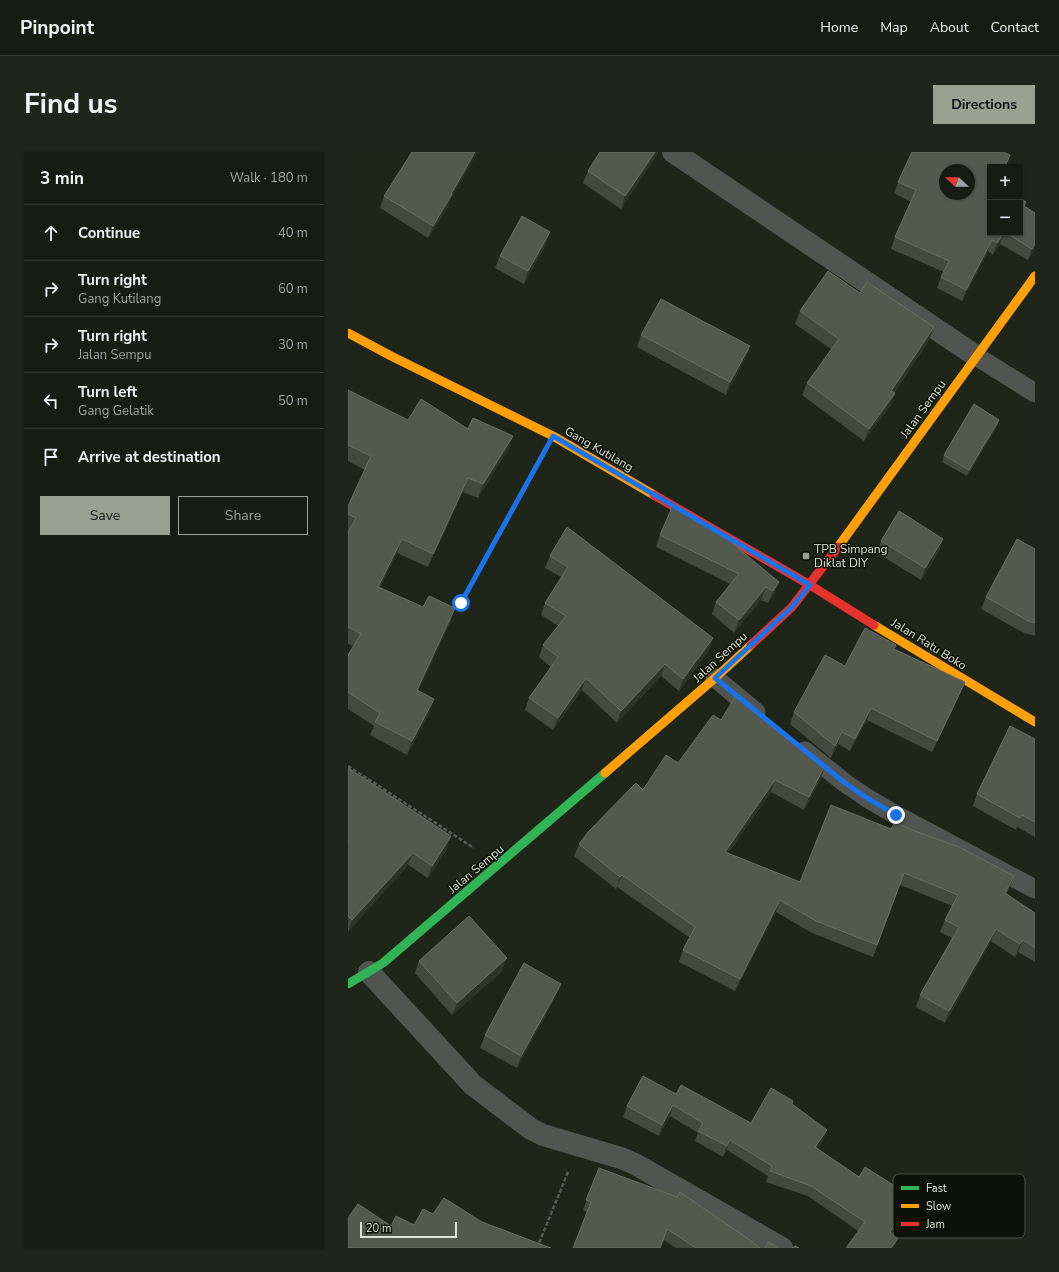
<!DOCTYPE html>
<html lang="en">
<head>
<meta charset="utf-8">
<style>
	:root { --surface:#171c12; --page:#20251b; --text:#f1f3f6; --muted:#9ea19f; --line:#363a32; --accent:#9aa092 }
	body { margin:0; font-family:"Nunito Sans",sans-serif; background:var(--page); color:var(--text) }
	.controls { position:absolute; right:12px; top:12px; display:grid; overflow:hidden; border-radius:0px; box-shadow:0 1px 3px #0004 }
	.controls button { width:36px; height:36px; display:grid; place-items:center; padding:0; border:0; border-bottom:1px solid var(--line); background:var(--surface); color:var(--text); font:20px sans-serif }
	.compass { position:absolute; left:591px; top:12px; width:36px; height:36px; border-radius:50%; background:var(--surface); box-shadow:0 1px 3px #0004; rotate:292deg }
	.scale { position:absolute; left:12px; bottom:10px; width:97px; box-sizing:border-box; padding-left:4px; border:2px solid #dce3d4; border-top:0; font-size:11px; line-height:14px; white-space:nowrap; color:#dce3d4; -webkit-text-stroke:3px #0d1107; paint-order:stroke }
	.stop { position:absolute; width:12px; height:12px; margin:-9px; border:3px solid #1a73e8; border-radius:50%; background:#fff }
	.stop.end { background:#1a73e8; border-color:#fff; box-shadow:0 1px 4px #0008 }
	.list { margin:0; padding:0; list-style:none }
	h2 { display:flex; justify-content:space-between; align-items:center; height:52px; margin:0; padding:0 16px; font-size:17px }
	h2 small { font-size:13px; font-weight:400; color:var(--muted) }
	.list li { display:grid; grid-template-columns:26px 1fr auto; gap:12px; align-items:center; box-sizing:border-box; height:56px; padding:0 16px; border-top:1px solid var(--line) }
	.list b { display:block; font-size:15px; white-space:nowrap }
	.list p { margin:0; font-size:13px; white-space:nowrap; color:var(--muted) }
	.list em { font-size:13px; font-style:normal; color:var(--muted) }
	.actions { display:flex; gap:8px; padding:12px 16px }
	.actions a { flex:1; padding:9px 0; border:1px solid var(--accent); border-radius:0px; text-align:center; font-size:14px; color:var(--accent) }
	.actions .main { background:var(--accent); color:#111 }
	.icon { flex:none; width:22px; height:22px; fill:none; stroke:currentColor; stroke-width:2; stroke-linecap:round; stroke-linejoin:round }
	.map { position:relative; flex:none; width:687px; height:1096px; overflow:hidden; border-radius:0px }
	header { display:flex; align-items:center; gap:24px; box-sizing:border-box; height:56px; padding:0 20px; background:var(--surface); border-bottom:1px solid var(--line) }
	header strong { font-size:19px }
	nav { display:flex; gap:22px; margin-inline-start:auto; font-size:14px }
	.intro { display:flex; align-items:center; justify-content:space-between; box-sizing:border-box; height:96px; padding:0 24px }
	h1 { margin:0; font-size:28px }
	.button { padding:10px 18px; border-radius:0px; background:var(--accent); color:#111; font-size:14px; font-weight:700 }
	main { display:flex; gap:24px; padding:0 24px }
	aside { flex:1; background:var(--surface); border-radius:0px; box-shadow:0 1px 3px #0004 }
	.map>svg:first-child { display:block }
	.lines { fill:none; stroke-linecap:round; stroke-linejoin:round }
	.path { stroke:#575b54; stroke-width:2.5; stroke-dasharray:4 2; stroke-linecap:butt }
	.lane { stroke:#52554f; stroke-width:19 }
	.street { stroke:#52554f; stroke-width:22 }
	.fast { stroke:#30b455; stroke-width:9 }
	.slow { stroke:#ff9f0a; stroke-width:9 }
	.jam { stroke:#e5322d; stroke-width:9 }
	.wall { fill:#43493c }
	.shaded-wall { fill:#2d3327 }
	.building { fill:#53594d; stroke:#686f62; fill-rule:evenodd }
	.route { stroke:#1a73e8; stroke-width:5 }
	.poi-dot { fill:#9aa092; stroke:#0d1107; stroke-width:1.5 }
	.labels { text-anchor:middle; stroke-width:3; stroke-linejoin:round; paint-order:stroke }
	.street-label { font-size:12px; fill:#dce3d4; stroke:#0d1107 }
	.poi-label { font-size:12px; fill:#dce3d4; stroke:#0d1107; text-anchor:start }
	.key { fill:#0d1107; stroke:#4b5044; stroke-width:1 }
	.key-label { font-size:11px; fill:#dce3d4 }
</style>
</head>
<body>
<header>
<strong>Pinpoint</strong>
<nav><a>Home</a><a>Map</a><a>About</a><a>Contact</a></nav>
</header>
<div class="intro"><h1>Find us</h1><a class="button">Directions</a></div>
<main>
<aside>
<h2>3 min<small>Walk · 180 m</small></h2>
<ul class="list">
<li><svg class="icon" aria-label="ahead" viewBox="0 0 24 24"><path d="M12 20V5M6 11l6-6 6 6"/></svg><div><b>Continue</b></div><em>40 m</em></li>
<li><svg class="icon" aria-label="right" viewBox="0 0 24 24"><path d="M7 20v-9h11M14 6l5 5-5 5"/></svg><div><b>Turn right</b><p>Gang Kutilang</p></div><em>60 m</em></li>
<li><svg class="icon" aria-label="right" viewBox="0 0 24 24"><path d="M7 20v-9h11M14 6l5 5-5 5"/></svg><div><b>Turn right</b><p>Jalan Sempu</p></div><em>30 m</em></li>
<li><svg class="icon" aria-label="left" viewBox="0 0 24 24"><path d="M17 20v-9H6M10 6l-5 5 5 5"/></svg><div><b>Turn left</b><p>Gang Gelatik</p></div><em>50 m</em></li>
<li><svg class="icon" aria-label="arrive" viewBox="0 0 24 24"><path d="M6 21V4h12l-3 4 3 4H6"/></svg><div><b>Arrive at destination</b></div></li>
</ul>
<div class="actions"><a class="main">Save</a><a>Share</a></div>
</aside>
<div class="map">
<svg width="687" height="1096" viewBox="0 0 687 1096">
	<rect width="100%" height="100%" fill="#1f2518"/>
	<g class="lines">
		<g class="path">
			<path d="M 113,451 L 192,308"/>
			<path d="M 0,614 L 126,696"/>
			<path d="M 189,1096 L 220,1020"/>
		</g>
		<g class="lane">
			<path d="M 628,204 L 687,241"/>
			<path d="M 367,526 L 408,560"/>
			<path d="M 457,599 L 497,631 L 519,646 L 548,663 L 687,737"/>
		</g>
		<g class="street">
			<path d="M 325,0 L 628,204"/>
			<path d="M 21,820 L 125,933 L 183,977 L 195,983 L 273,1006 L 287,1012 L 434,1096"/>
		</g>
		<path class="fast" d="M 0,832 L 35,811 L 257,621"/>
		<g class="slow">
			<path d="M 0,181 L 43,204 L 205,284 L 306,343"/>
			<path d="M 490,395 L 687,124"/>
			<path d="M 526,473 L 687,570"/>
			<path d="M 257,621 L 367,526 L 403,493"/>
		</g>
		<g class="jam">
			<path d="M 306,343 L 462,433 L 526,473"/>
			<path d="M 403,493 L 444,455 L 490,395"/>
		</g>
	</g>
	<g class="wall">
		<path d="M 252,0 L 310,0 L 309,2 L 273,57 L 235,31 L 240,19 Z"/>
		<path d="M 642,15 L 642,81 L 672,81 L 677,54 L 687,61 L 687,97 L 680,108 L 652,92 L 645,103 L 640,99 L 614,149 L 589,136 L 593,125 L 596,120 L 543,97 L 547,85 L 563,50 L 546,41 L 550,30 Z"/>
		<path d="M 36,44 L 102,48 L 100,55 L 80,86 L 32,56 Z"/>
		<path d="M 198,92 L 176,132 L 147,116 L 152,104 Z"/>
		<path d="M 512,141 L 586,175 L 581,188 L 546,241 L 547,241 L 542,254 L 516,289 L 454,243 L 459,231 L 483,197 L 447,172 L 452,159 Z"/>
		<path d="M 293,183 L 397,207 L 378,243 L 289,195 Z"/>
		<path d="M 0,238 L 60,268 L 165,284 L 160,297 L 130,346 L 115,340 L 80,415 L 49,401 L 32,435 L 75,455 L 107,456 L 102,470 L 70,539 L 81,561 L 59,603 L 22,583 L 26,574 L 0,557 L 0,503 L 5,494 L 0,492 L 0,380 L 1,379 L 0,378 L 0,354 L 17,318 L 0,309 Z"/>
		<path d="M 651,268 L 649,274 L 619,324 L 594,310 L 596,303 Z"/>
		<path d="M 312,383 L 385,388 L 384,392 L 431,430 L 426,442 L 420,451 L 413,448 L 386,481 L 364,462 L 368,450 L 382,432 L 308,395 Z"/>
		<path d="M 595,387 L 591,399 L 573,428 L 529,401 L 533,389 Z"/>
		<path d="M 687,397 L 687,484 L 676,481 L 633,457 L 638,445 Z"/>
		<path d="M 202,404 L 361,498 L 331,539 L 313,524 L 269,571 L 234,538 L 205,578 L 177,558 L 181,546 L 203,515 L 191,505 L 195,493 L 210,474 L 193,463 L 197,451 L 213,425 L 197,416 Z"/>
		<path d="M 546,497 L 617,530 L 612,542 L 584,600 L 519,568 L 502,599 L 490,592 L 483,606 L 442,572 L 446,560 L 497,514 Z"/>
		<path d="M 373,568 L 477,613 L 473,626 L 456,658 L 423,640 L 380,701 L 452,730 L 543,677 L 666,724 L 661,736 L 658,742 L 687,761 L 687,810 L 670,800 L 667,805 L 643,789 L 597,871 L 568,855 L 572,843 L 604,786 L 592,780 L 597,768 L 604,754 L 552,733 L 525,805 L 464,781 L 428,760 L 387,839 L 331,810 L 335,798 L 342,786 L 269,735 L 268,737 L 226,704 L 231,692 L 295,638 L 330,611 Z"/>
		<path d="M 687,587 L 687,685 L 669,675 L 668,678 L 625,654 L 629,642 Z"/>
		<path d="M 0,616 L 99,697 L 80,726 L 60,713 L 0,780 Z"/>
		<path d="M 71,809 L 154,819 L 104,863 L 67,821 Z"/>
		<path d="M 208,844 L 169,916 L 132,896 L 137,883 Z"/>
		<path d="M 328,942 L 403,971 L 444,952 L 479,978 L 475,988 L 469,997 L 511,1025 L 564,1045 L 560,1056 L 544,1081 L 510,1079 L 460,1044 L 418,1030 L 420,1024 L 379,998 L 375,1005 L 347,989 L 350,981 L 322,964 L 311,984 L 275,965 L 279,954 Z"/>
		<path d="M 251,1016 L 412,1096 L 328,1096 L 316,1088 L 312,1096 L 225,1096 L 239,1060 L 235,1058 Z"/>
	</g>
	<g class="shaded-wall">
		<path d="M 127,0 L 130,0 L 102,48 L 100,55 L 80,86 L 85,74 Z"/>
		<path d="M 307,0 L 310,0 L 309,2 L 273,57 L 277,44 Z"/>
		<path d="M 202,80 L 198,92 L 176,132 L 180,119 Z"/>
		<path d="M 656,81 L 652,92 L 645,103 L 649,91 Z"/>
		<path d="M 644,88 L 640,99 L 614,149 L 618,138 Z"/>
		<path d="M 687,92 L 687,97 L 680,108 L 684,97 Z"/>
		<path d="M 586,175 L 581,188 L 539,251 L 543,239 Z"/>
		<path d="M 402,194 L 397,207 L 378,243 L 382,230 Z"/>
		<path d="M 547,241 L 542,254 L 516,289 L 521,277 Z"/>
		<path d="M 651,268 L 649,274 L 619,324 L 621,318 Z"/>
		<path d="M 165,284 L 160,297 L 130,346 L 135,332 Z"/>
		<path d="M 120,326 L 115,340 L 80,415 L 85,402 Z"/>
		<path d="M 54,387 L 49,401 L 25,448 L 30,435 Z"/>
		<path d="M 595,387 L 591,399 L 573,428 L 577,416 Z"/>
		<path d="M 431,430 L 426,442 L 420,451 L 425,439 Z"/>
		<path d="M 418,435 L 413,448 L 386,481 L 391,468 Z"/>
		<path d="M 107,456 L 102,470 L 64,552 L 69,538 Z"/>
		<path d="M 365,486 L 361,498 L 331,539 L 335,527 Z"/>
		<path d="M 317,512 L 313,524 L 269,571 L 273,559 Z"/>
		<path d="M 238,526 L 234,538 L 205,578 L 210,566 Z"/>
		<path d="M 617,530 L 612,542 L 584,600 L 589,589 Z"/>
		<path d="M 86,547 L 81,561 L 59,603 L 64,589 Z"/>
		<path d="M 523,556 L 519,568 L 502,599 L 507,587 Z"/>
		<path d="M 494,580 L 490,592 L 483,606 L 487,594 Z"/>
		<path d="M 477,613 L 473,626 L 456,658 L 461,645 Z"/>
		<path d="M 427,628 L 423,640 L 373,712 L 377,700 Z"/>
		<path d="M 103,684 L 99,697 L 80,726 L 84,714 Z"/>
		<path d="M 65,701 L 60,713 L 0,780 L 4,768 Z"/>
		<path d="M 274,723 L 269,735 L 268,737 L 272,725 Z"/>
		<path d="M 666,724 L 661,736 L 653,753 L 657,741 Z"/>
		<path d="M 432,748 L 428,760 L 387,839 L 392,827 Z"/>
		<path d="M 648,777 L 643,789 L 597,871 L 601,859 Z"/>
		<path d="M 675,788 L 670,800 L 667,805 L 672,792 Z"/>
		<path d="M 159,806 L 154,819 L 104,863 L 109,851 Z"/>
		<path d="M 213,832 L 208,844 L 169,916 L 173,904 Z"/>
		<path d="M 325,953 L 322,964 L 311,984 L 314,973 Z"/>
		<path d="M 479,978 L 475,988 L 463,1005 L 467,995 Z"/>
		<path d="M 382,988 L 379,998 L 375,1005 L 379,994 Z"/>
		<path d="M 564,1045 L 560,1056 L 538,1090 L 542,1080 Z"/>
		<path d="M 550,1086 L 546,1096 L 543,1096 Z"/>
	</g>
	<g class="building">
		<path d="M 64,0 L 127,0 L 103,42 L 104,42 L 85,74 L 36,44 Z"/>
		<path d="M 252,0 L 307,0 L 277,44 L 240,19 Z"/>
		<path d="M 564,0 L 655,0 L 662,3 L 657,15 L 642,15 L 642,81 L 656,81 L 649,91 L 644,88 L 618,138 L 593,125 L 601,109 L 547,85 L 568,38 L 550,30 ZM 597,18 L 621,18 L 621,42 L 597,42 Z"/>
		<path d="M 672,46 L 678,50 L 676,54 L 687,61 L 687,92 L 684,97 L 658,81 L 672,81 Z"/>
		<path d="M 174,64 L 202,80 L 180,119 L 152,104 Z"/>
		<path d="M 480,119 L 512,141 L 519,130 L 586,175 L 543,239 L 547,241 L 521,277 L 459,231 L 491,187 L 452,159 Z"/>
		<path d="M 313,147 L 402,194 L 382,230 L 293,183 Z"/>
		<path d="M 0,238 L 60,268 L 73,247 L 120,277 L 125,266 L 165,284 L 135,332 L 120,326 L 85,402 L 54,387 L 30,435 L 75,455 L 81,444 L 107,456 L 69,538 L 86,547 L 64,589 L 27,570 L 32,561 L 0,540 L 0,503 L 13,482 L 0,475 L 0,380 L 8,366 L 0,362 L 0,354 L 23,304 L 0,293 Z"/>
		<path d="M 626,252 L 651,268 L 621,318 L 596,303 Z"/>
		<path d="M 325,353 L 385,388 L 384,391 L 431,430 L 425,439 L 418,435 L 391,468 L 368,450 L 391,422 L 312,383 Z"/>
		<path d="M 551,359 L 595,387 L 577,416 L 533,389 Z"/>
		<path d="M 219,375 L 365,486 L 335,527 L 317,512 L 273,559 L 238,526 L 210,566 L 181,546 L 210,505 L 195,493 L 218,464 L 197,451 L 220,415 L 202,404 Z"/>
		<path d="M 669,387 L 687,397 L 687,471 L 680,469 L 638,445 Z"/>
		<path d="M 517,476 L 548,493 L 546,497 L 617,530 L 589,589 L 523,556 L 507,587 L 494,580 L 487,594 L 446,560 L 477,503 L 497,514 Z"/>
		<path d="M 389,542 L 477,613 L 461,645 L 427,628 L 377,700 L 452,730 L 483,653 L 543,677 L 547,670 L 564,678 L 611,695 L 666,724 L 657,741 L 687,761 L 687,796 L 675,788 L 672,792 L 648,777 L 601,859 L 572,843 L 611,775 L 597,768 L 610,743 L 556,721 L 529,793 L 468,769 L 432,748 L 392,827 L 335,798 L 347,775 L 274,723 L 272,725 L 231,692 L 241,679 L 288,631 L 295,638 L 318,603 L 330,611 L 365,563 L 373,568 Z"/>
		<path d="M 662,574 L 687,587 L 687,670 L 674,663 L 672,666 L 629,642 Z"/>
		<path d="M 0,616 L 17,627 L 103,684 L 84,714 L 65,701 L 4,768 L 0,764 L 0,691 L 1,690 L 0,689 Z"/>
		<path d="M 121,764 L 159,806 L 109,851 L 71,809 Z"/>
		<path d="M 176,811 L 213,832 L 173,904 L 137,883 Z"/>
		<path d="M 295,924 L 328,942 L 333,933 L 403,971 L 423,936 L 445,949 L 444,952 L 479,978 L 467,995 L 511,1025 L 517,1015 L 564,1045 L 542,1080 L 550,1086 L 543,1096 L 498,1096 L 517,1070 L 463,1034 L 422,1019 L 424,1014 L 382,988 L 379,994 L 350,979 L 355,971 L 325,953 L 314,973 L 279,954 Z"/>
		<path d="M 251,1016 L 329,1045 L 332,1040 L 396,1084 L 412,1096 L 348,1096 L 319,1077 L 312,1096 L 225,1096 L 243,1050 L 238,1048 Z"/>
		<path d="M 96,1046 L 134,1070 L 203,1096 L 0,1096 L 0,1066 L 10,1052 L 43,1074 L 48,1064 L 66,1073 L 75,1057 L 85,1062 Z"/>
		<path d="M 420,1090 L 431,1096 L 417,1096 Z"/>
		<path d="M 447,1094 L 451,1096 L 444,1096 Z"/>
	</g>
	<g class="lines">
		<path class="route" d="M 113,451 L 205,284 L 462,433 L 444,455 L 367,526 L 497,631 L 519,646 L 548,663"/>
	</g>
	<rect class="poi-dot" x="454" y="400" width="8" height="8" rx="2"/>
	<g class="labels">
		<g class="street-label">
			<text transform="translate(575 257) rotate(-54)" y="4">Jalan Sempu</text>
			<text transform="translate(251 297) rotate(30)" y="4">Gang Kutilang</text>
			<text transform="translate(581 492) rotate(32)" y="4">Jalan Ratu Boko</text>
			<text transform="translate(372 505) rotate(-42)" y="4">Jalan Sempu</text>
			<text transform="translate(128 717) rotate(-40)" y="4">Jalan Sempu</text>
		</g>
		<g class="poi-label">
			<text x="466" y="401">TPB Simpang<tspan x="466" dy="14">Diklat DIY</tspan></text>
		</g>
	</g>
	<rect x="545" y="1022" width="132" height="64" rx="6" class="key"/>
	<rect x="553" y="1034" width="18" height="4" fill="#30b455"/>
	<rect x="553" y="1052" width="18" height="4" fill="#ff9f0a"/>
	<rect x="553" y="1070" width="18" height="4" fill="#e5322d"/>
	<g class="key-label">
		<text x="578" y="1040">Fast</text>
		<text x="578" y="1058">Slow</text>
		<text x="578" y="1076">Jam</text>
	</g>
</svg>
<div class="controls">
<button>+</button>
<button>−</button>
</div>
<svg class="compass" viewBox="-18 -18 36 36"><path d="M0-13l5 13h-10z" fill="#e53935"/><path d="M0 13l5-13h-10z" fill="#9ea19f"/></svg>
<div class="scale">20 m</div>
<div class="stop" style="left:113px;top:451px"></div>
<div class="stop end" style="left:548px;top:663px"></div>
</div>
</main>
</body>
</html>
